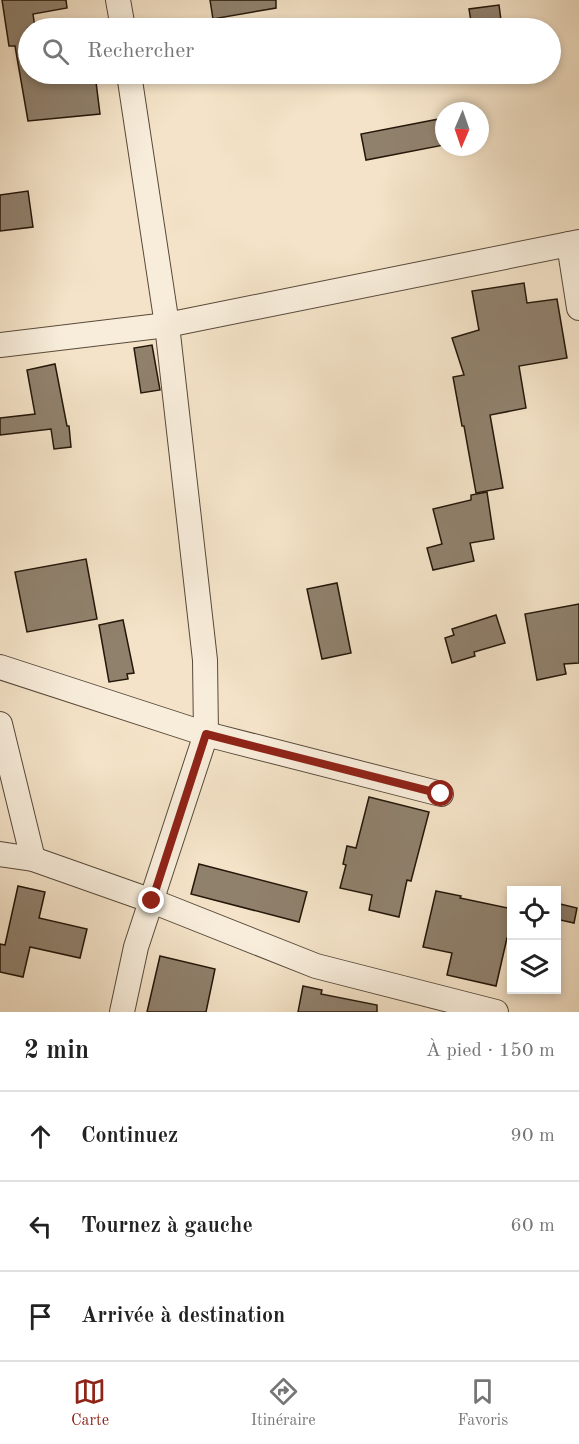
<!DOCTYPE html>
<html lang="fr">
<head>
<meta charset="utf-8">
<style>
	:root { --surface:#fff; --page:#f6f6f6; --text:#222; --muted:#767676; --line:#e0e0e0; --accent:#8f2418 }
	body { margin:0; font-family:"Old Standard TT",serif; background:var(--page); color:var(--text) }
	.controls { position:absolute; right:18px; bottom:18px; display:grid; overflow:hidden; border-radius:0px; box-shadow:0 3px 9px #0003 }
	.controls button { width:54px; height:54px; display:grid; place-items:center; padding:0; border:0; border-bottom:2px solid var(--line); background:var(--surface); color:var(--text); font:30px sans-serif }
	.compass { position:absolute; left:435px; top:102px; width:54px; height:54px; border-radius:50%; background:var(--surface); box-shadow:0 3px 9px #0003; rotate:182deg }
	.stop { position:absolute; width:18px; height:18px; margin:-14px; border:4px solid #8f2418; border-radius:50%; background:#fff }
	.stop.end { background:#8f2418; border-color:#fff; box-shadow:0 2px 6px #0008 }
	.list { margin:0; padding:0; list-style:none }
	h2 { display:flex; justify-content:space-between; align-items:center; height:78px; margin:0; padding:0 24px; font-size:26px }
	h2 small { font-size:20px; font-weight:400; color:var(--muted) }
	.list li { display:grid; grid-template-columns:39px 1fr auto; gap:18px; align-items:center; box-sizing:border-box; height:90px; padding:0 24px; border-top:2px solid var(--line) }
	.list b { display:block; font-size:22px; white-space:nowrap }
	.list em { font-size:20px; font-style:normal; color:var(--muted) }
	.icon { flex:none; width:33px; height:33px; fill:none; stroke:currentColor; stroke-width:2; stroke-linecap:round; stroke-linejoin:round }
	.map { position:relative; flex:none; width:579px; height:1012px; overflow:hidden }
	.search { position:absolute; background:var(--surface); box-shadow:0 3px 9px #0003; left:18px; right:18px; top:18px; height:66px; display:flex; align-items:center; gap:15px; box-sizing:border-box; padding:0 21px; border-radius:33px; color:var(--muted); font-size:22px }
	.sheet { height:348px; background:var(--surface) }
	nav { display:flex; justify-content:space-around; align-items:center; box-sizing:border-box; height:84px; border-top:2px solid var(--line); background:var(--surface); font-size:16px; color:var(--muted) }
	nav a { display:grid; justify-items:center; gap:3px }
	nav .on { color:var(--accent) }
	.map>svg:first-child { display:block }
	.building { fill:#90816d; stroke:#24170a; stroke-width:1.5 }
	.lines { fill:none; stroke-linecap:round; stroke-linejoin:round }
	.minor-casing { stroke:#584a3a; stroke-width:26 }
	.minor { stroke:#f8eddb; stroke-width:24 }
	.route { stroke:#8f2418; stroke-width:8 }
</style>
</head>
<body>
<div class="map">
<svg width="579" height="1012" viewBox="0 0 579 1012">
	<rect width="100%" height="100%" fill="#f4e3c8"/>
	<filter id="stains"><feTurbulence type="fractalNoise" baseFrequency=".00333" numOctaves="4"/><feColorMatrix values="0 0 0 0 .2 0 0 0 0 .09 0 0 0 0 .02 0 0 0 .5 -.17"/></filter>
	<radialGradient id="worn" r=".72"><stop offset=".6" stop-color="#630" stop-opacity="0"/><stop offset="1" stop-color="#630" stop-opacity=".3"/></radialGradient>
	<g class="building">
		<path d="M 2,0 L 66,0 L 67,8 L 33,14 L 35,28 L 28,28 L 28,74 L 95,74 L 100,114 L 28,121 L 15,46 L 9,46 Z"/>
		<path d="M 210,0 L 276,0 L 276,8 L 213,19 Z"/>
		<path d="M 499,5 L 502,28 L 472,28 L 469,9 Z"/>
		<path d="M 444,118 L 444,145 L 366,160 L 361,134 Z"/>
		<path d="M 28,191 L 33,227 L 0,231 L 0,195 Z"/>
		<path d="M 524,283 L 527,303 L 557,299 L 567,358 L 519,366 L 526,408 L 490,415 L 503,488 L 476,493 L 464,426 L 462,426 L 453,377 L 464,375 L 452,338 L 479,330 L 472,291 Z"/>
		<path d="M 152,345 L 160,390 L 141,393 L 134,348 Z"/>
		<path d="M 55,364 L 67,426 L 69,426 L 71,447 L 54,449 L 51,429 L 0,435 L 0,418 L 35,414 L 27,370 Z"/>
		<path d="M 487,492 L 494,539 L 470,543 L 474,561 L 433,570 L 427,548 L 442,544 L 433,509 L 471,500 L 471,495 Z"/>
		<path d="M 86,559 L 97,619 L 27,632 L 15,572 Z"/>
		<path d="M 337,583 L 351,653 L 322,659 L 307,589 Z"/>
		<path d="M 579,604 L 579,663 L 564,664 L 566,674 L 537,680 L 525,614 Z"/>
		<path d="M 496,615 L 505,643 L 474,652 L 475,656 L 452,663 L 445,638 L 454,635 L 452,629 Z"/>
		<path d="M 123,620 L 134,673 L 127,674 L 128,679 L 109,682 L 99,625 Z"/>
		<path d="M 369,797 L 429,812 L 411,881 L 407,880 L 399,917 L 369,910 L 372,895 L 340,888 L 346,865 L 343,864 L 347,846 L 356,848 Z"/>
		<path d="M 199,864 L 307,892 L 299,922 L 191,894 Z"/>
		<path d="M 18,886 L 45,892 L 39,918 L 87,929 L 80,958 L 30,947 L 23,977 L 0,972 L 0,944 L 5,945 Z"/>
		<path d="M 436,891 L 461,896 L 460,898 L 512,909 L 512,939 L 507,938 L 496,986 L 447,975 L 452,953 L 423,947 Z"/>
		<path d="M 556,903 L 577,908 L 574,923 L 556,919 Z"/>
		<path d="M 160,956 L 215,969 L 206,1012 L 147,1012 Z"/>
		<path d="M 303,986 L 322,990 L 321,994 L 377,1005 L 377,1012 L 298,1012 Z"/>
	</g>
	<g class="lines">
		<defs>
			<g id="minor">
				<path d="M 118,0 L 123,28"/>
				<path d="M 569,244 L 579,308"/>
				<path d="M 0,345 L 167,325 L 579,242"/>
				<path d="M 0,667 L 206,734 L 441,794"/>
				<path d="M 0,724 L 33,859"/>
				<path d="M 0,854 L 33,859 L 152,901 L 316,966 L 496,1012"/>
				<path d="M 122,1012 L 136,947 L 206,734 L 205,660 L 167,325 L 129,74"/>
			</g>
		</defs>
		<use href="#minor" class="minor-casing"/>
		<use href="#minor" class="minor"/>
	</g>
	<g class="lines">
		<path class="route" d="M 152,901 L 206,734 L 441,794"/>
	</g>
	<rect width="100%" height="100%" filter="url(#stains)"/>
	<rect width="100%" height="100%" fill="url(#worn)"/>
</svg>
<div class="controls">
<button><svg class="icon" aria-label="locate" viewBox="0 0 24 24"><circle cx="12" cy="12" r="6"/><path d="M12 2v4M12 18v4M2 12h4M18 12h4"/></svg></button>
<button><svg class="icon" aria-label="layers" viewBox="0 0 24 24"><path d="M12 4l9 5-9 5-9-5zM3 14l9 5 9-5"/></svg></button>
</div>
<svg class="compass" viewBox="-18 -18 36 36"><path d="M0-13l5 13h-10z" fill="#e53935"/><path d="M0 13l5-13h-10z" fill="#767676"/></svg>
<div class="stop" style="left:441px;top:794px"></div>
<div class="stop end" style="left:152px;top:901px"></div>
<div class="search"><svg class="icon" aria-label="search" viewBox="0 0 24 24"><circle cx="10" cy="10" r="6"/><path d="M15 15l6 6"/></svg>Rechercher</div>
</div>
<section class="sheet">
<h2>2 min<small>À pied · 150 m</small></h2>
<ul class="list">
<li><svg class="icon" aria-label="ahead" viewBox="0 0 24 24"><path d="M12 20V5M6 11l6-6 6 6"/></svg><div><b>Continuez</b></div><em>90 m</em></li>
<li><svg class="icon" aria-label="left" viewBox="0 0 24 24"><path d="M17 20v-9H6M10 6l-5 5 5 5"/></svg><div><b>Tournez à gauche</b></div><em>60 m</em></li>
<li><svg class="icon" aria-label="arrive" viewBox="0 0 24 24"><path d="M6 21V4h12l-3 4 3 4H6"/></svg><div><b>Arrivée à destination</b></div></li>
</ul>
</section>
<nav>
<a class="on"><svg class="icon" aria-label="map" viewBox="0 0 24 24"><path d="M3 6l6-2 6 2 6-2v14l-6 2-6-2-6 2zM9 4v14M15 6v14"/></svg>Carte</a>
<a><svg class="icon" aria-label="directions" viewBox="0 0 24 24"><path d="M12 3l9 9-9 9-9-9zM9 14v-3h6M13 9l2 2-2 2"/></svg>Itinéraire</a>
<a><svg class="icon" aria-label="saved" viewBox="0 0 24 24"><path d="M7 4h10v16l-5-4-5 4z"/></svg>Favoris</a>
</nav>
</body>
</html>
